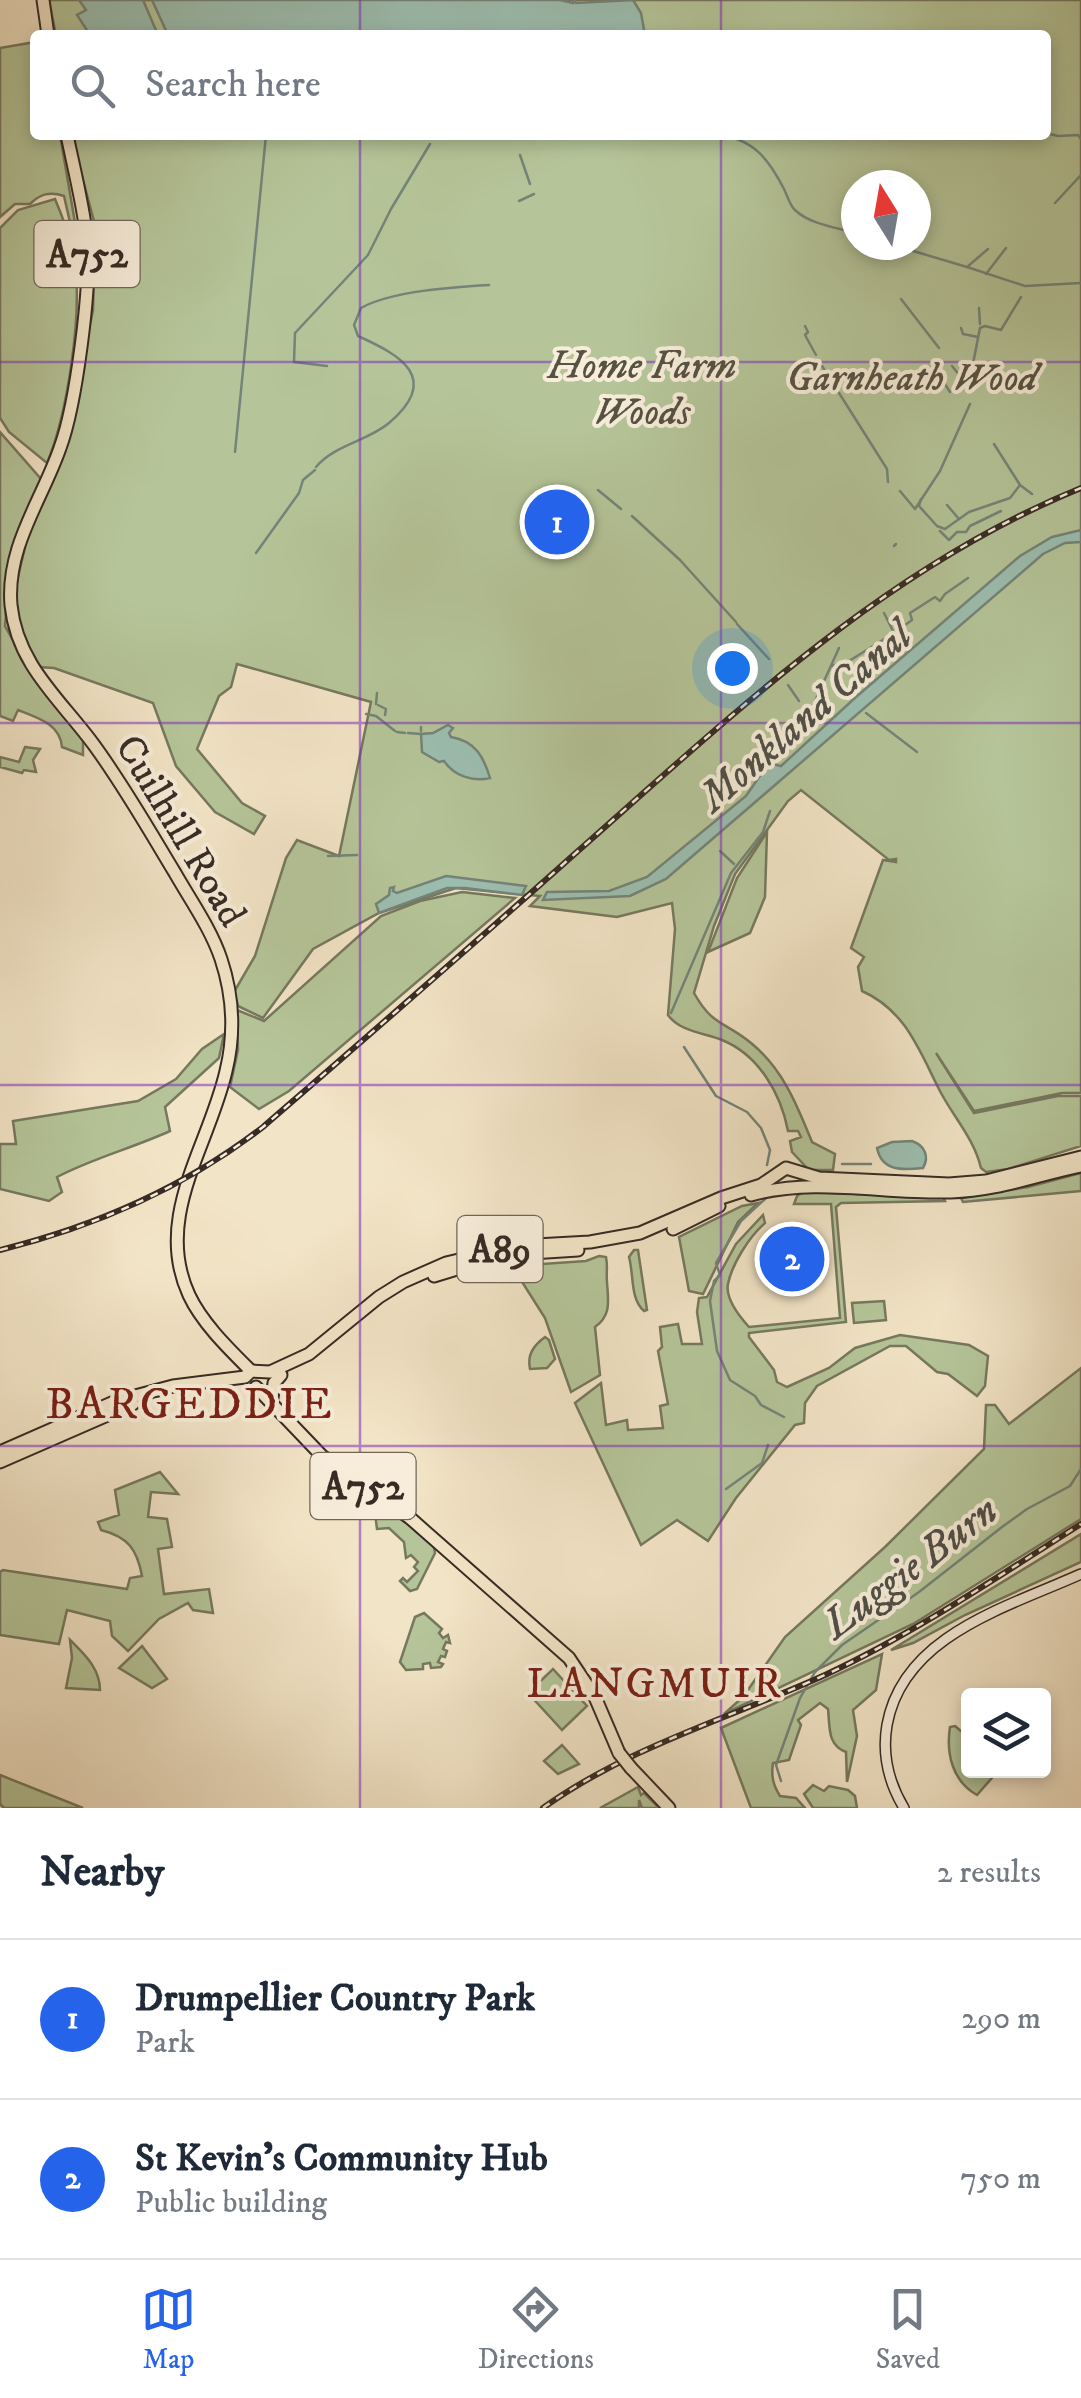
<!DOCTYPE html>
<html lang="en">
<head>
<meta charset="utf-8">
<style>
	:root { --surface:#fff; --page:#f2f2f3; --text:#1f2937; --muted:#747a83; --line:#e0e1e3; --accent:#2563eb }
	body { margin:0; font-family:"IM FELL DW Pica",serif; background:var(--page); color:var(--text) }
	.controls { position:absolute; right:30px; bottom:30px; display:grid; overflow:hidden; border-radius:10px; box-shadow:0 5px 15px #0003 }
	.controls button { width:90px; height:90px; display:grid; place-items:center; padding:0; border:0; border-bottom:2px solid var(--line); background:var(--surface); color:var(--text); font:50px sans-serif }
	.compass { position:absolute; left:841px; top:170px; width:90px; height:90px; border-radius:50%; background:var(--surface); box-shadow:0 5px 15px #0003; rotate:349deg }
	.you { position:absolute; left:732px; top:668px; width:35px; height:35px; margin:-25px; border:8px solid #fff; border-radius:50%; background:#1a73e8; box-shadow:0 0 0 15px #1a73e833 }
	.badge { display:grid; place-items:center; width:65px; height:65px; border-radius:50%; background:var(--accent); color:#fff; font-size:32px; font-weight:700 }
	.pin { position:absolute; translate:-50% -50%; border:5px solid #fff; box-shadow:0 2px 10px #0006 }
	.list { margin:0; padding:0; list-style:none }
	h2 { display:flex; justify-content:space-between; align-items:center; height:130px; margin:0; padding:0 40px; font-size:42px }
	h2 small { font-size:32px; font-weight:400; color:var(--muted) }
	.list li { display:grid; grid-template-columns:65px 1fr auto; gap:30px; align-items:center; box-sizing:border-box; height:160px; padding:0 40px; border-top:2px solid var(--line) }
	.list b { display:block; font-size:38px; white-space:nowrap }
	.list p { margin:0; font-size:32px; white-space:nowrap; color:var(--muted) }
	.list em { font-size:32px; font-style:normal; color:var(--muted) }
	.icon { flex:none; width:55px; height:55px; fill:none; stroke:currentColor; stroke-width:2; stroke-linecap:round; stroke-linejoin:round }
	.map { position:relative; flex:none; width:1081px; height:1808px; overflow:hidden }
	.search { position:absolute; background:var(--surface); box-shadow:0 5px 15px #0003; left:30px; right:30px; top:30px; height:110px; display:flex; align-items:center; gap:25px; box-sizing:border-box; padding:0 35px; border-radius:10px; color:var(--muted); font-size:38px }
	.sheet { height:450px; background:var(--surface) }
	nav { display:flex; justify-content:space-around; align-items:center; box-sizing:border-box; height:140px; border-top:2px solid var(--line); background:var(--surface); font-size:28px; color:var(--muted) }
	nav a { display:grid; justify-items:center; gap:5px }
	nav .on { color:var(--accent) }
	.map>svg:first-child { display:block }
	.green { fill:#b5c599; stroke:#76785f; stroke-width:2.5; fill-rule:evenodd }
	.water { fill:#9cbfb1; stroke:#748479; stroke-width:2.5 }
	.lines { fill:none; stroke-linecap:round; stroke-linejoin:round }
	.stream { stroke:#748479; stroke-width:2.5 }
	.secondary-casing { stroke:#372b25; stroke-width:12 }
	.primary-casing { stroke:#372b25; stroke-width:15 }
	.secondary { stroke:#f7edda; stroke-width:9 }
	.primary { stroke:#f2e4c6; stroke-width:11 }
	.rail-casing { stroke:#372b25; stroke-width:6 }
	.rail { stroke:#f7edda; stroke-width:2.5; stroke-dasharray:8; stroke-linecap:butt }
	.primary-bridge-casing { stroke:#372b25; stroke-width:15; stroke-linecap:butt }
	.primary-bridge { stroke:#f2e4c6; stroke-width:11 }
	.grid { fill:none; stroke:#7b2cbf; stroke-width:2.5; stroke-opacity:0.55 }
	.labels { text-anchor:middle; stroke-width:8; stroke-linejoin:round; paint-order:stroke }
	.shield { fill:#f7edda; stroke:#71655b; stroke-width:2.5 }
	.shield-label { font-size:38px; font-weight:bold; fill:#372b25 }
	.park-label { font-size:40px; font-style:italic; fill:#565242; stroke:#f7edda }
	.street-label { font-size:40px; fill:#372b25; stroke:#f7edda }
	.water-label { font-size:42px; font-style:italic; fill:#505048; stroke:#f7edda }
	.neighbourhood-label { font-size:42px; letter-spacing:2.5px; fill:#7a1f14; stroke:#f7edda }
	.quarter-label { font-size:45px; letter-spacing:2.5px; fill:#7a1f14; stroke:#f7edda }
</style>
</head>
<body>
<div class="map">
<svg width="1081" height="1808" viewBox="0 0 1081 1808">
	<rect width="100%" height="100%" fill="#f2e4c6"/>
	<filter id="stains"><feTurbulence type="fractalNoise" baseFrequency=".002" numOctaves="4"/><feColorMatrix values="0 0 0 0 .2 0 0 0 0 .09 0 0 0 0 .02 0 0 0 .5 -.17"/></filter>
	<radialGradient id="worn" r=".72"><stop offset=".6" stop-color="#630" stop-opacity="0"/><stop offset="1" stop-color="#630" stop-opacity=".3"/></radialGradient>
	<g class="green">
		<path d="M 49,0 L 1081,0 L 1081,1093 L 1062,1093 L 974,1111 L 936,1053 L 974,1113 L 1058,1096 L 1081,1096 L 1081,1146 L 1008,1169 L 986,1172 L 981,1168 C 974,1139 955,1119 941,1093 C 920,1053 907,1011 862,991 L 858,967 L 864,957 L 851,948 L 883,860 L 896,862 L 896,859 L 889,860 L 801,790 L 788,801 L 735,874 L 714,926 L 694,993 C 713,1027 725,1021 751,1043 C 783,1069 797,1105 812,1142 L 835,1154 L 833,1170 L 809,1170 L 792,1152 L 790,1141 L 801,1137 L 798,1131 L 788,1131 C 781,1094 759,1055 722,1040 C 705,1033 680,1032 668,1015 L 675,929 L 672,903 L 617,917 L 530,906 L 540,896 L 456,888 L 379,913 L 313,949 L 263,1018 L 238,1006 L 234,992 L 255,956 L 286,858 L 297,840 L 339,856 L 371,702 L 237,664 L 231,687 L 219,696 L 197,749 L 242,803 L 265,816 L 254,834 L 215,812 L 176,766 L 153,703 L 54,668 L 38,667 L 20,628 L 15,590 L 28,534 L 68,432 L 93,310 L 95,225 L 71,135 L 1046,135 L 1046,35 L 56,35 ZM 856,185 L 916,185 L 916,245 L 856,245 Z"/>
		<path d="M 35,42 L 35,135 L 60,135 L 78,240 L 77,253 L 64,196 C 50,191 40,194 30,204 L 15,204 L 0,217 L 0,48 Z"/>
		<path d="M 55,199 C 64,220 72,243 75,266 C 82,317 67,415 47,463 L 9,432 L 0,418 L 0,228 L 18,210 Z"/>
		<path d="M 0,432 L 41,479 L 12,547 L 5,626 L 30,671 L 83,738 L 83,755 L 62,747 C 60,724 38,718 18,710 L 13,721 L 0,716 Z"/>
		<path d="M 25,747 L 40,749 L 33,760 L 36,772 L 24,770 L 22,773 L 0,767 L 0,757 L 19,762 Z"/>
		<path d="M 767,832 L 765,897 L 750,933 L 708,952 L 737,878 Z"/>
		<path d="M 462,892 L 515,898 L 289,1091 L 259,1109 L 230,1087 L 238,1050 L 237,1010 L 264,1021 L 381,916 L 420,901 Z"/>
		<path d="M 224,1034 L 219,1058 L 165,1107 L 170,1131 C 133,1148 93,1158 57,1177 L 62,1192 L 49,1201 L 0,1189 L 0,1144 L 16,1144 L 13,1121 L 138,1101 L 176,1079 L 202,1049 Z"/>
		<path d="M 1081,1173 L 1081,1191 L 963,1202 L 961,1198 L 1028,1187 Z"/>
		<path d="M 803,1192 L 943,1197 L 945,1201 L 841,1203 L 836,1207 L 846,1322 L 749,1333 L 749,1337 L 774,1370 L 777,1382 L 787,1387 L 829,1368 L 855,1348 L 900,1335 L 969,1345 L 988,1356 L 985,1386 L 977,1396 L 948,1374 L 937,1372 L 906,1346 L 890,1346 L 817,1386 L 805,1403 L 804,1423 L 795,1425 L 736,1498 L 708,1541 L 677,1520 L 641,1545 L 575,1403 L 601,1383 L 606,1425 L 627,1420 L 628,1430 L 663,1428 L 660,1406 L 668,1404 L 658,1351 L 662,1347 L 660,1327 L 678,1324 L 682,1344 L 702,1344 L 697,1312 L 699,1298 L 707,1297 L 736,1244 L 763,1215 L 765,1223 C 749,1237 732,1264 728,1284 C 725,1299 740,1317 749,1327 L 840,1318 L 831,1204 L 794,1204 L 797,1196 Z"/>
		<path d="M 758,1203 L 738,1222 L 703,1294 L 689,1291 L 679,1237 L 742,1206 Z"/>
		<path d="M 634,1250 L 638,1250 L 647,1310 L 644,1311 C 630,1299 634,1275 629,1257 Z"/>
		<path d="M 599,1256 L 606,1257 C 608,1267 606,1272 607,1282 C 608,1300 612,1315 595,1327 L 600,1375 L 571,1392 L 545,1318 L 512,1266 L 586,1261 Z"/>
		<path d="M 884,1301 L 886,1320 L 854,1323 L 852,1303 Z"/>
		<path d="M 545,1337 L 549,1340 L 555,1359 L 547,1368 L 530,1369 C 527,1355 533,1346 545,1337 Z"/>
		<path d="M 1081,1368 L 1081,1519 L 913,1624 L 724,1714 L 743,1697 L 785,1637 L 885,1547 L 984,1449 L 986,1405 L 995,1405 L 1009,1424 Z"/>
		<path d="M 330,1469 L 395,1513 L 434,1547 L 435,1553 L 417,1589 L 410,1591 L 400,1581 L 403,1578 L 407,1582 L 418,1571 L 414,1567 L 418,1562 L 411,1555 L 406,1558 L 404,1542 L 389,1528 L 377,1529 L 375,1513 L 337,1476 L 333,1476 L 327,1470 Z"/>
		<path d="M 160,1472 L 178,1494 L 151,1492 L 148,1517 L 167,1519 L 172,1547 L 158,1549 L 164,1594 L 209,1589 L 213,1613 L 193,1610 L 188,1603 L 159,1619 L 128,1651 L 112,1636 L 110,1621 L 67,1610 L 59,1644 L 0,1635 L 0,1572 L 3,1570 L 127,1589 L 130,1578 L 142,1576 C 137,1549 128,1537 101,1530 L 98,1522 L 119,1515 L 115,1490 Z"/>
		<path d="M 1081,1534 L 1081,1562 L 965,1615 L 913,1643 L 891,1650 Z"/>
		<path d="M 424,1613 L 442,1629 L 439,1633 L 443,1638 L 448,1635 L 450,1643 L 446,1642 L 443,1649 L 447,1651 L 445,1657 L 441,1656 L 438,1662 L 443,1664 L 441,1667 L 431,1668 L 430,1663 L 423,1664 L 423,1669 L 406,1670 L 400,1662 L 415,1617 Z"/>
		<path d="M 70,1640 C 84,1654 100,1668 100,1690 L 66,1688 L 72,1658 Z"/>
		<path d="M 142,1646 L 167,1679 L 152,1688 L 119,1668 Z"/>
		<path d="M 882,1654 L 876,1690 L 853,1710 L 857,1736 L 847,1782 L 846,1752 C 827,1745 830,1727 828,1709 L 820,1703 L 798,1720 L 801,1725 L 789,1760 L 773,1763 C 771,1776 773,1785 780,1796 L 796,1798 L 805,1808 L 751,1808 L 721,1728 Z"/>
		<path d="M 553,1669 L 587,1706 L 562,1730 L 528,1693 Z"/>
		<path d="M 955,1726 L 968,1737 L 968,1770 L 998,1771 L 977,1795 C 952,1781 946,1753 950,1727 Z"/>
		<path d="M 562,1745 L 579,1764 L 558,1774 L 544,1761 Z"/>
		<path d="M 0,1775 L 83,1808 L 4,1808 L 0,1804 Z"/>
		<path d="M 813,1785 L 824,1791 L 829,1786 L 848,1790 L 855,1796 L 857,1808 L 813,1808 L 804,1794 Z"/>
		<path d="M 638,1787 L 641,1795 L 644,1793 L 659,1808 L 642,1808 L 639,1800 L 639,1808 L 600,1808 Z"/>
	</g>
	<g class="water">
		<path d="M 79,0 L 143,0 L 158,35 L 90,35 L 77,15 L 86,10 Z"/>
		<path d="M 152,0 L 560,0 L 573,3 L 574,0 L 576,3 L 633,0 L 641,13 L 645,35 L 168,35 Z"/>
		<path d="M 1081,530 L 1081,542 L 1065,543 L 1043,554 L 666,879 L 630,896 L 543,900 L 547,892 L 609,891 L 647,877 L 746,796 L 769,763 L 781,766 L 856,697 L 1020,556 L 1052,537 Z"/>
		<path d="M 448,725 L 453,728 L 449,733 L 451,737 C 476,741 484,758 490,778 C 473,782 454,776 444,761 L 439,762 L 422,752 L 421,734 L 433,733 Z"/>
		<path d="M 446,876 L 526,886 L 522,895 L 465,888 L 447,888 L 379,913 L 376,904 L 389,895 L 390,888 L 394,887 L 393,891 L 397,893 Z"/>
		<path d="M 912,1141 C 924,1145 930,1156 923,1168 C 903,1170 882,1172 877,1148 L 892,1142 Z"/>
	</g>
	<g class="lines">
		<g class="stream">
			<path d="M 1046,133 L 1058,136 L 1078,135 L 1081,139"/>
			<path d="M 719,135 C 754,139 769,160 784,189 C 787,195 790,206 795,210 C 809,224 838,228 856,233"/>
			<path d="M 81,137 L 84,135"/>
			<path d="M 520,155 L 530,184"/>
			<path d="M 519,201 L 534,194"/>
			<path d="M 1055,203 L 1081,175"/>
			<path d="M 893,245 L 967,267"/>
			<path d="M 988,249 L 967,267 L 1025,286 L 1081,283"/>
			<path d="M 986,274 L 1006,248"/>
			<path d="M 901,299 L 939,348"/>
			<path d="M 979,308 L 980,324"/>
			<path d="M 805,326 L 808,332 L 805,335 L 816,355"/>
			<path d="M 961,328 L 963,334 L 978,337"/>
			<path d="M 327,366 L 294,362 L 295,333 L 368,255 L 391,209 L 430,144"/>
			<path d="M 822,366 L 887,469 L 888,482"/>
			<path d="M 952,366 L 969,387"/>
			<path d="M 971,374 L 980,328 L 985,326 L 1001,330 L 1021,297"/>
			<path d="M 895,390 L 917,372 L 936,370 L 950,392"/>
			<path d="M 994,444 L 1020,485"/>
			<path d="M 235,452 L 266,135"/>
			<path d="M 316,467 C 334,445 368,441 389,423 C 442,378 400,355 358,336 L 354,325 L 361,308 C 391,291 454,287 489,285"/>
			<path d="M 598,490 L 621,509"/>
			<path d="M 900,491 L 915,509 L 940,471 L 970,404"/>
			<path d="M 921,499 L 919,506 L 937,526 L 945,529 L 969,512 L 1010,498 L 1020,485 L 1032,494"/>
			<path d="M 947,505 L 959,519"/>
			<path d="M 632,516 L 680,560 L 736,622"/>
			<path d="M 940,531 L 949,540 L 957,532 L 966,532 L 970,526 L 1001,511"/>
			<path d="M 894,546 L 896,544"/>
			<path d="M 256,553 L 299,493 L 303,480 L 315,470"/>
			<path d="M 737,624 L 769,659"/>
			<path d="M 894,633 L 912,620 L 910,613 L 935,597 L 940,601 L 945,594 L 968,578"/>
			<path d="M 834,666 L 831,666 L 849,661 L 894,633 L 884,613"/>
			<path d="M 788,685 L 799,701"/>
			<path d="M 376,704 L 377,693"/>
			<path d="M 378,705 L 386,709 L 385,715"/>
			<path d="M 866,713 L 917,752"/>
			<path d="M 366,714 L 376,716 L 395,731"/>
			<path d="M 421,731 L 421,727"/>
			<path d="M 397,732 L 405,733"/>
			<path d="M 408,733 L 421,734"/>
			<path d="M 796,743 L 839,648"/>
			<path d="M 720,851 L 734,864"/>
			<path d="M 328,856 L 357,855"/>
			<path d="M 671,1013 L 731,873 L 763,832 L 770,811"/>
			<path d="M 684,1047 L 716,1096 L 747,1112 L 761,1128 L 770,1150 L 767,1165"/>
			<path d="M 842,1164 L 871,1164"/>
			<path d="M 765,1199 L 741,1221 L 716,1263 L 720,1275 L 714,1281 L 710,1301 L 717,1351 L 730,1380 L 755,1396 L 761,1405 L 784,1417"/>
			<path d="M 726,1489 L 762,1463 L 768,1445"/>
			<path d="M 781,1781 L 776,1765 L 800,1698 L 815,1672 L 842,1645 L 919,1592 L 1002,1527 L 1027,1509 L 1070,1486 L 1081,1469"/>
		</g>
		<defs>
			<path id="secondary" d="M 904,1808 C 889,1783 882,1754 887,1725 C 903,1635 1008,1607 1081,1574"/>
			<g id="primary">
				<path d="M 43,0 L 48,35"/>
				<path d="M 67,135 C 74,169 83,204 87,239 C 92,284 76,405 60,448 C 42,500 6,547 11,605 C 17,665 61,700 94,745 C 124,786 149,830 175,873 C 191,901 211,929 221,959 C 233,995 235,1034 226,1071 C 209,1146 153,1217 189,1295 C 202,1323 229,1349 251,1371"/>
				<path d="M 751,1195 C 814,1177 884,1194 951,1192 C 996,1191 1037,1175 1081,1166"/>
				<path d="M 673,1229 L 719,1206"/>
				<path d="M 531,1253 L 578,1250"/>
				<path d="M 434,1276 L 483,1261"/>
				<path d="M 256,1387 L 322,1456 L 410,1518 L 569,1658 L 595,1697 L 619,1753"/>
				<path d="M 272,1398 L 274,1383 L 281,1375"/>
				<path d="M 0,1452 L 116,1401 L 173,1386 L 245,1377 L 251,1371 L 270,1372 L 309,1354 L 379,1297 L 403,1282 L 446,1263 L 518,1246 L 590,1242 L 640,1233 L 721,1198 L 761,1185 L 786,1168 L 819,1178 L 949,1184 L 986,1181 L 1081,1157"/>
				<path d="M 0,1462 L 133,1404"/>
				<path d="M 631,1768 L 669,1808"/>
			</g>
		</defs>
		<use href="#secondary" class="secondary-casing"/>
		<use href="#primary" class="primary-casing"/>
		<use href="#secondary" class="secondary"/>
		<use href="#primary" class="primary"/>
		<defs>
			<g id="rail">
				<path d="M 0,1250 C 97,1226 184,1188 263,1127 C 369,1035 474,944 578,851 C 733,714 887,567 1081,488"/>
				<path d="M 543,1808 C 628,1747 730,1718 825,1675 C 915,1633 997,1577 1081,1524"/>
			</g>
		</defs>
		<use href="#rail" class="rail-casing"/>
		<use href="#rail" class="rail"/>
		<defs>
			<path id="primary-bridge" d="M 619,1753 L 631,1768"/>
		</defs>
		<use href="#primary-bridge" class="primary-bridge-casing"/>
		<use href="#primary-bridge" class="primary-bridge"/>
	</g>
	<path class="grid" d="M 360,0 L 360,35M 721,0 L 721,35M 360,135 L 360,1808M 721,135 L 721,1808M 0,362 L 1081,362M 0,723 L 1081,723M 0,1085 L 1081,1085M 0,1446 L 1081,1446"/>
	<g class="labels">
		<g class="shield">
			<rect x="34.5" y="221" width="105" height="66" rx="8"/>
			<rect x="457.5" y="1216" width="85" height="66" rx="8"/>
			<rect x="310.5" y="1453" width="105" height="66" rx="8"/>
		</g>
		<g class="shield-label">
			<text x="87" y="267">A752</text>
			<text x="500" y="1262">A89</text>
			<text x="363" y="1499">A752</text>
		</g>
		<g class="park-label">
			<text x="642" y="378">Home Farm<tspan x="642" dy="46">Woods</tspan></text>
			<text x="912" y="390">Garnheath Wood</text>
		</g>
		<g class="street-label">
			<text transform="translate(182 830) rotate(59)" y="14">Cuilhill Road</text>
		</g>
		<g class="water-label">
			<text transform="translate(804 715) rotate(-41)" y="15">Monkland Canal</text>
			<text transform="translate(909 1566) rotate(-37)" y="15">Luggie Burn</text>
		</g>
		<g class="neighbourhood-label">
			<text x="655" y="1697">LANGMUIR</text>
		</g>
		<g class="quarter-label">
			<text x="190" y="1418">BARGEDDIE</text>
		</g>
	</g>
	<rect width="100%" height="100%" filter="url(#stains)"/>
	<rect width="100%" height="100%" fill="url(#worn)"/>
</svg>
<div class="controls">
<button><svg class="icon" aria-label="layers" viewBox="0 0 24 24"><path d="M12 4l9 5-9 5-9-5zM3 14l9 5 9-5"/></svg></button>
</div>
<svg class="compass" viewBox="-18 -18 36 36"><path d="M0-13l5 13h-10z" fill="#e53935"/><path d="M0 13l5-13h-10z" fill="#747a83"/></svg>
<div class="you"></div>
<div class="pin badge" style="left:557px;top:522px">1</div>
<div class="pin badge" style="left:792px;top:1259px">2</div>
<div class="search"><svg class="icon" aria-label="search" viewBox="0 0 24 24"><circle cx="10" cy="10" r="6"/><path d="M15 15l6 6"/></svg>Search here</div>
</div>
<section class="sheet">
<h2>Nearby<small>2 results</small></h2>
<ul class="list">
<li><span class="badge">1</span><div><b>Drumpellier Country Park</b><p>Park</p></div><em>290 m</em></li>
<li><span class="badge">2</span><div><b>St Kevin's Community Hub</b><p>Public building</p></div><em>750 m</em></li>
</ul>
</section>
<nav>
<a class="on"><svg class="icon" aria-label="map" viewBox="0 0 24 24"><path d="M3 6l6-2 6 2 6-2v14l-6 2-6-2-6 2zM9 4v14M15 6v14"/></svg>Map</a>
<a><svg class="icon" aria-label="directions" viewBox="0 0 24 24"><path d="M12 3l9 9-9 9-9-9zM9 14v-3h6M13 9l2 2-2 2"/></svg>Directions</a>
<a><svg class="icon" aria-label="saved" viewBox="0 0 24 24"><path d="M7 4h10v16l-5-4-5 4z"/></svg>Saved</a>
</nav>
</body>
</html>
